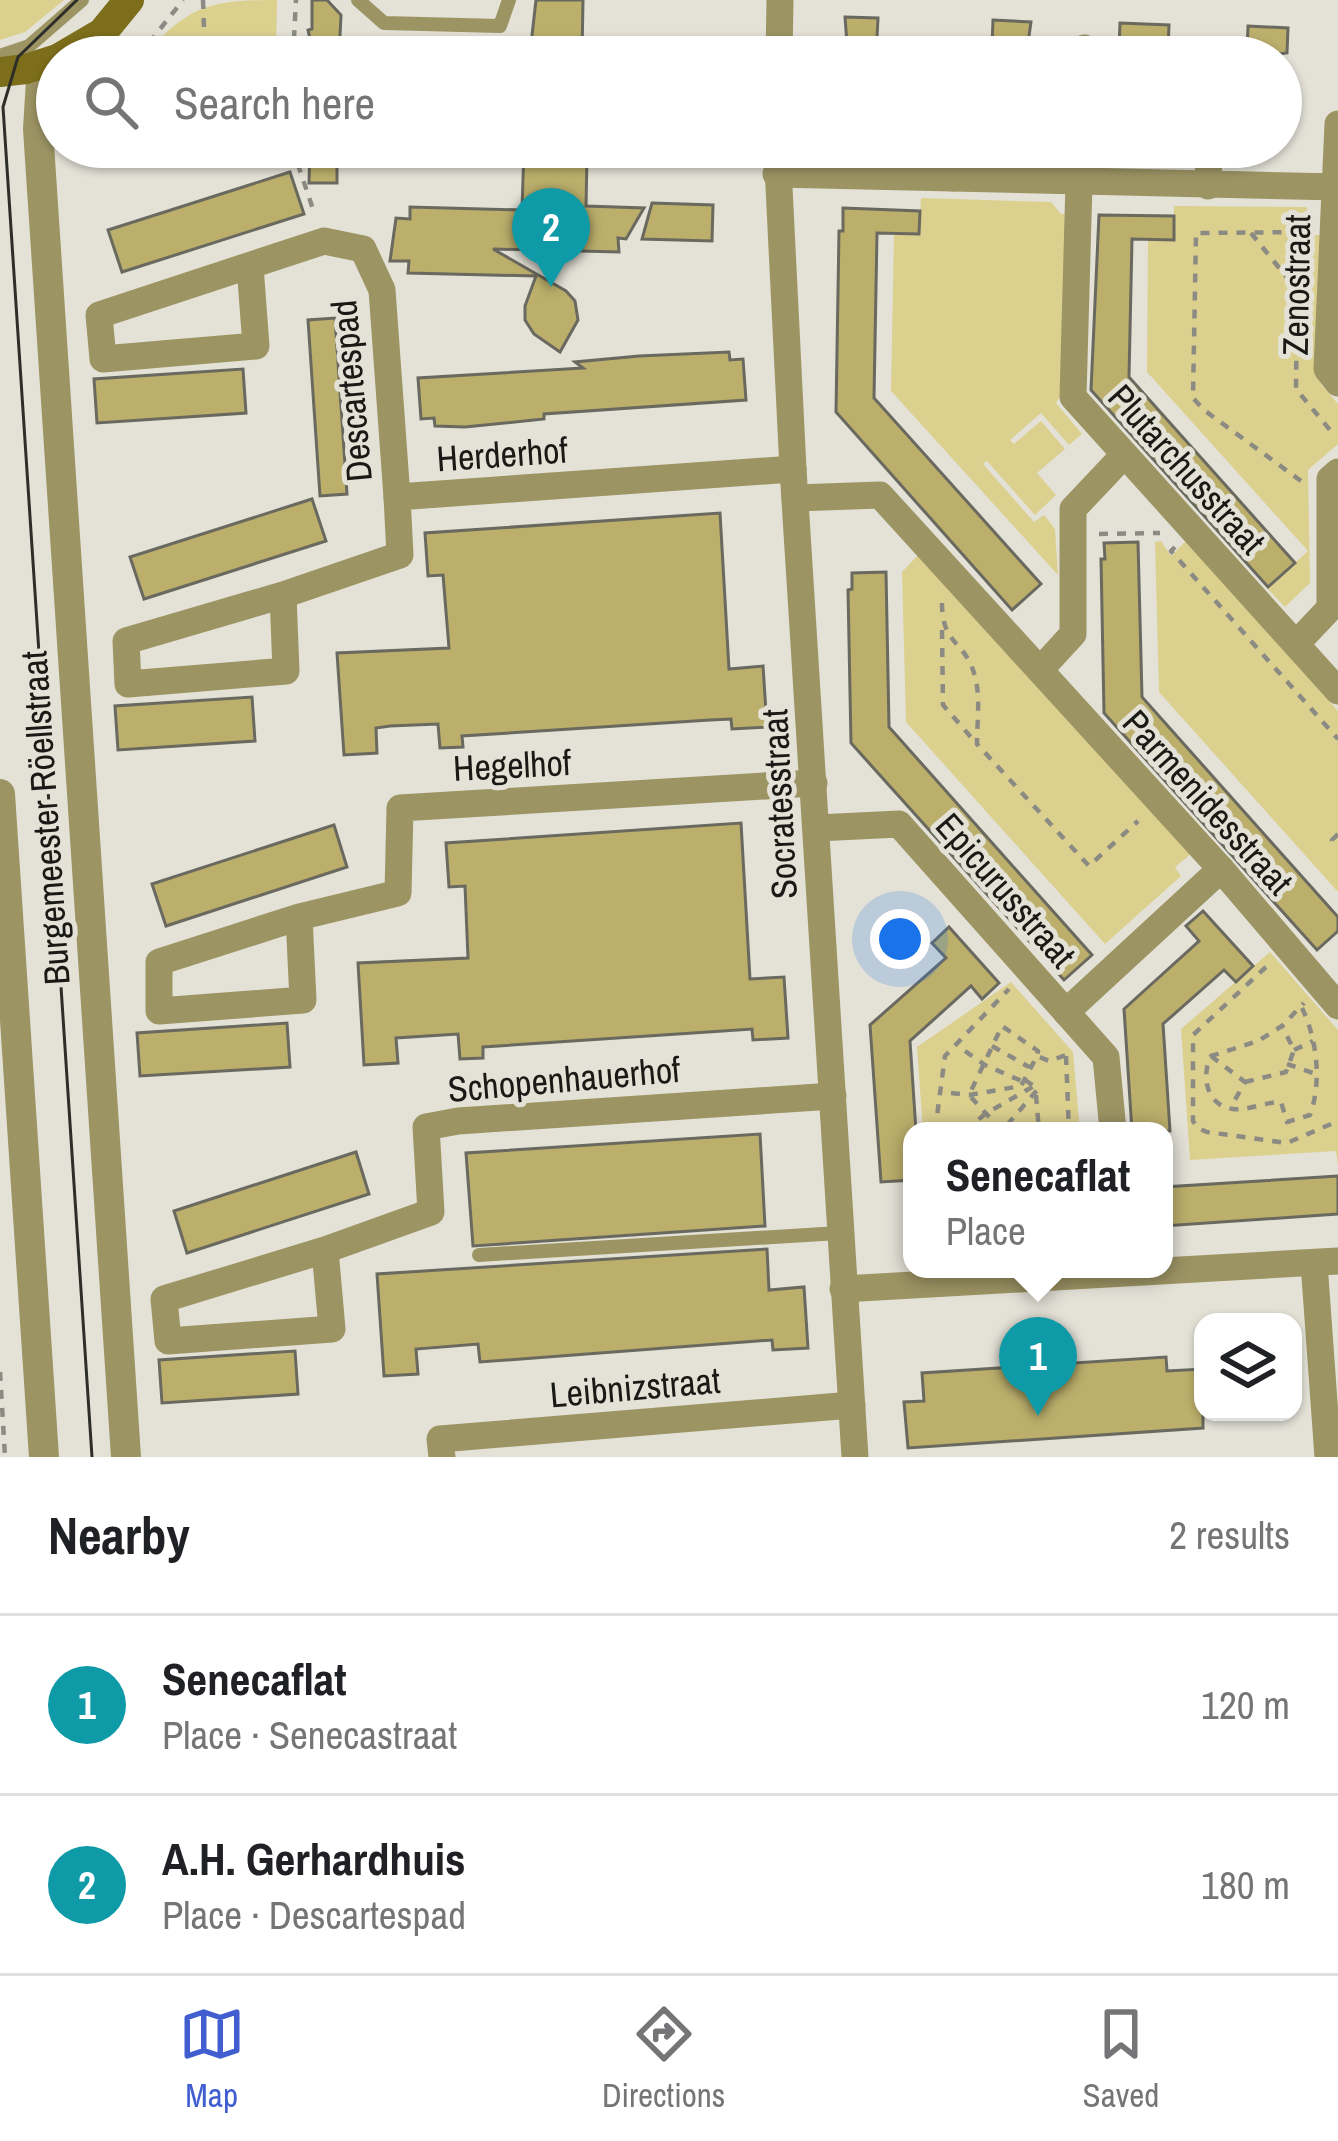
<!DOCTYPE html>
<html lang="en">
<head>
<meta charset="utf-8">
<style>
	:root { --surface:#fff; --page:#f2f2f2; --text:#202124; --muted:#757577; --line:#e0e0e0; --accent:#405ed0 }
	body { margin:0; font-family:"Archivo Narrow",sans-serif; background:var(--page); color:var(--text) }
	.controls { position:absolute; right:36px; bottom:36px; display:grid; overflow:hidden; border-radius:24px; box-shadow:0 3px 9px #0004 }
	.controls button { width:108px; height:108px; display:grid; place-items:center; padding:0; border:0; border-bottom:3px solid var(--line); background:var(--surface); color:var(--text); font:60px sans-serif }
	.you { position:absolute; left:900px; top:939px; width:42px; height:42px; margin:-30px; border:9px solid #fff; border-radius:50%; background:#1a73e8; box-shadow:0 0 0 18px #1a73e833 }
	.badge { display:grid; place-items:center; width:78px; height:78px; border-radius:50%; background:var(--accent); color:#fff; font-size:39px; font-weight:700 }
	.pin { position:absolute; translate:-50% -99px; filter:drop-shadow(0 3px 6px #0008) }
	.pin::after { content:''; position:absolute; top:63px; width:42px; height:36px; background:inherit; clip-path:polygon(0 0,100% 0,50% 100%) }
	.popup { position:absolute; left:903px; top:1122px; width:270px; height:156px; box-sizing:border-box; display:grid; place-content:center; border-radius:24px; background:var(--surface); filter:drop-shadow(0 3px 9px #0005); font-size:39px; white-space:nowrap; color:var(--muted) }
	.popup b { font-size:45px; color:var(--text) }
	.popup::after { content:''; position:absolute; left:50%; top:100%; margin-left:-24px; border:24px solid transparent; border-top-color:var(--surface) }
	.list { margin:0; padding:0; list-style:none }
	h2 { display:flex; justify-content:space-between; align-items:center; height:156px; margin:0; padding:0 48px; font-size:51px }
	h2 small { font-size:39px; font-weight:400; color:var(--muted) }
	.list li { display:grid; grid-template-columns:78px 1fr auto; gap:36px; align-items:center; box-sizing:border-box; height:180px; padding:0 48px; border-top:3px solid var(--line) }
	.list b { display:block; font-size:45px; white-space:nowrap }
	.list p { margin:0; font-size:39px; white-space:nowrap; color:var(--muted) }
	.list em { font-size:39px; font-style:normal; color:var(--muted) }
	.icon { flex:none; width:66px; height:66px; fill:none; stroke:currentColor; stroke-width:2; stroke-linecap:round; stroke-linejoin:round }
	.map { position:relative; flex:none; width:1338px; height:1457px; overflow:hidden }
	.search { position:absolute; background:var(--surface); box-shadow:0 3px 9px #0004; left:36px; right:36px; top:36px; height:132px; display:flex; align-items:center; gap:30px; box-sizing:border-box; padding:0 42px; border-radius:66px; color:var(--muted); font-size:45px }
	.sheet { height:516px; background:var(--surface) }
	nav { display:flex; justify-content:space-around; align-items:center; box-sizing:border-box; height:168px; border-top:3px solid var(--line); background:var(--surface); font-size:33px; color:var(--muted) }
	nav a { display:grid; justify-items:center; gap:6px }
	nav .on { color:var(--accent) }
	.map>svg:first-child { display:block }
	.green { fill:#dcd08f }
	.building { fill:#bcaf6c; stroke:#6a695f; stroke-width:3 }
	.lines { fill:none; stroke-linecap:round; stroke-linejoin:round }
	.path { stroke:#8c8b83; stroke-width:4.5; stroke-dasharray:9 9; stroke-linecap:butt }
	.service { stroke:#9d9464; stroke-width:14 }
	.minor { stroke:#9d9464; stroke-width:27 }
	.tertiary { stroke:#9d9464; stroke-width:30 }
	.secondary { stroke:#7c6e1a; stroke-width:30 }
	.tram { stroke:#2e2e29; stroke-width:3 }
	.labels { text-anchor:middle; stroke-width:10; stroke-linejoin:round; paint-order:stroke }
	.street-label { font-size:36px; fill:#191915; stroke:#e4e2d7 }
</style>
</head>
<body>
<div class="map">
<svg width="1338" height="1457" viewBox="0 0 1338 1457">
	<rect width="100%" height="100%" fill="#e4e2d7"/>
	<g class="green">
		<path d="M 0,0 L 64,0 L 25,32 L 0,40 Z"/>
		<path d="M 277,0 L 276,57 L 143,57 C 188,5 210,0 277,0 Z"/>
		<path d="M 921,198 L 1051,202 L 1061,214 L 1067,214 L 1062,393 L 1056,403 L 1082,434 L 1069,445 L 1041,413 L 1010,440 L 1014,444 L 1041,421 L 1065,449 L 1037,473 L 1056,495 L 1035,515 L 987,461 L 983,464 L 1034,522 L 1044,515 L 1055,529 L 1058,575 L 891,391 L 894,233 L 919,233 Z"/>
		<path d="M 1174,206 L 1306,207 L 1315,221 L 1315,235 L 1320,235 L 1317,372 L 1321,384 L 1338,404 L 1338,444 L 1308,470 L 1310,583 L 1285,607 L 1267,588 L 1308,551 L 1147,372 L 1148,239 L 1173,239 Z"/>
		<path d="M 1161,541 L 1171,556 L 1186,541 L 1338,711 L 1338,892 L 1159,692 L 1155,542 Z"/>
		<path d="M 921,552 L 1192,853 L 1175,867 L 1181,876 L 1105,944 L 906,722 L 902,572 Z"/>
		<path d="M 1270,952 L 1338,1030 L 1338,1166 L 1336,1151 L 1190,1160 L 1181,1029 Z"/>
		<path d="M 1011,982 L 1073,1052 L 1080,1131 L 923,1131 L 917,1047 Z"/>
	</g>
	<g class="building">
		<path d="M 312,0 L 327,0 L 341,15 L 339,57 L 314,57 L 308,30 L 312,29 Z"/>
		<path d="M 536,0 L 583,0 L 582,57 L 534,57 L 536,44 L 531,44 Z"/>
		<path d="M 845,17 L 878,18 L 876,57 L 848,57 Z"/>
		<path d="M 993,20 L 1031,22 L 1026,57 L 997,57 L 997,46 L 992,46 Z"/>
		<path d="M 1120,23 L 1169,25 L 1168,51 L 1153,50 L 1153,57 L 1124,57 L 1124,49 L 1119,49 Z"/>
		<path d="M 1248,26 L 1288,28 L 1287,53 L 1252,57 L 1252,52 L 1247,52 Z"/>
		<path d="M 310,147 L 337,147 L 337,183 L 309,183 Z"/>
		<path d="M 524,147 L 579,147 L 579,157 L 587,157 L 586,206 L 644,208 L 626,239 L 618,238 L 619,252 L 493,249 L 566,291 L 575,301 L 578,320 L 560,352 L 534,334 L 525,320 L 525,306 L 536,276 L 408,273 L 409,261 L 390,261 L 396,218 L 410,219 L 410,207 L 522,210 Z"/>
		<path d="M 290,172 L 304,214 L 122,272 L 108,230 Z"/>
		<path d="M 652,203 L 713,205 L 712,241 L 642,239 Z"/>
		<path d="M 843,208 L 920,211 L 919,234 L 877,233 L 874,398 L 1041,584 L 1012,610 L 836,412 L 839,231 L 843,231 Z"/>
		<path d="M 1099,215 L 1174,216 L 1174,240 L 1132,239 L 1129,377 L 1295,563 L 1268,587 L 1091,390 Z"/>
		<path d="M 335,318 L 347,494 L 320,496 L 308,320 Z"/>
		<path d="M 729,352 L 730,360 L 743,359 L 746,400 L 544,414 L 544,419 L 465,427 L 435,426 L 434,418 L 421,419 L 418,378 L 583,368 L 575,362 L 639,356 Z"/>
		<path d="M 243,369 L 246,413 L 97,423 L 94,379 Z"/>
		<path d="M 312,499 L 326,541 L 144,599 L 130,557 Z"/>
		<path d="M 720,513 L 729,669 L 763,666 L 767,727 L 732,729 L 731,719 L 710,720 L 462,736 L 463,747 L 440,748 L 438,724 L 390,726 L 376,728 L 377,753 L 344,755 L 337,653 L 449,648 L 443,575 L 428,576 L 425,533 Z"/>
		<path d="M 1138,542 L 1142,697 L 1338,917 L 1338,931 L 1317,950 L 1104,713 L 1101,559 L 1105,559 L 1104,543 Z"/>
		<path d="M 886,572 L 889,727 L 1092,955 L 1064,980 L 851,743 L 848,590 L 852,589 L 852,573 Z"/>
		<path d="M 252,697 L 255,741 L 118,750 L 115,706 Z"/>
		<path d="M 741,823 L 750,979 L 784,977 L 788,1038 L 753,1040 L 752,1029 L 708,1032 L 483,1047 L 483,1058 L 460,1059 L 458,1034 L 396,1038 L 398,1063 L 364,1065 L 358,963 L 468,958 L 465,886 L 449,887 L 446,843 Z"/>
		<path d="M 334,825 L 347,867 L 166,926 L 152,884 Z"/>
		<path d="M 1203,911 L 1253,966 L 1236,982 L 1224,970 L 1163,1024 L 1170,1131 L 1132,1131 L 1124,1009 L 1199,941 L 1186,926 Z"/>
		<path d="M 949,927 L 999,983 L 982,999 L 971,986 L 910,1041 L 916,1131 L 912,1131 L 912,1180 L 881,1182 L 870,1025 L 946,958 L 932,943 Z"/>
		<path d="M 287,1023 L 290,1067 L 140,1076 L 137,1033 Z"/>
		<path d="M 760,1134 L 765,1226 L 473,1246 L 466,1153 Z"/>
		<path d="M 356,1152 L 369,1194 L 187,1253 L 174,1211 Z"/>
		<path d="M 1338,1176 L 1338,1214 L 1164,1226 L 1164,1187 Z"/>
		<path d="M 767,1249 L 769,1290 L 804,1287 L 808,1348 L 773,1350 L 772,1340 L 480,1362 L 478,1344 L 416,1349 L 418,1374 L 384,1376 L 377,1274 Z"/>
		<path d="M 295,1351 L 298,1394 L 162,1403 L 159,1360 Z"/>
		<path d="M 1166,1357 L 1167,1371 L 1203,1369 L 1203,1428 L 908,1448 L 904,1402 L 924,1401 L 922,1373 Z"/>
	</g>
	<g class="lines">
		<g class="path">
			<path d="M 203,0 L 205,57"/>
			<path d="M 138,57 L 183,0"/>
			<path d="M 293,57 L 296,0"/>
			<path d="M 292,147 L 315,215"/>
			<path d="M 1251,233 L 1297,290 L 1296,389 L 1335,436"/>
			<path d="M 1301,481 L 1204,410 L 1193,398 L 1196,233 L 1304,232"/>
			<path d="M 1099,534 L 1160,533"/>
			<path d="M 1175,547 L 1171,551 L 1338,739"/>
			<path d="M 942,603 C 942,645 964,640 974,673 C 981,694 977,721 977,744 L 1089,866 L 1138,821"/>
			<path d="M 942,630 L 943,705 L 977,744"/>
			<path d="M 1338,834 L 1332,840 L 1338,847"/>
			<path d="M 1266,967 L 1193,1035 L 1193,1121 L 1198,1128 L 1207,1132 L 1287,1143 L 1338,1121"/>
			<path d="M 1302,1008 C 1317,1039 1322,1082 1310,1115 L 1287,1122 L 1281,1102 C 1266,1102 1246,1111 1233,1109 C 1206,1106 1201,1075 1211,1056 L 1258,1041 L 1282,1026 L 1304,1003"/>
			<path d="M 992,1046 L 1029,1067"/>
			<path d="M 1294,1050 L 1313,1041"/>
			<path d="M 965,1051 L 985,1065 L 1024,1082"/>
			<path d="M 1066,1056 L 1069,1131"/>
			<path d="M 1211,1056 L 1245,1082 L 1231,1107"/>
			<path d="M 1287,1064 L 1316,1074"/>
			<path d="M 1025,1080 L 1038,1089 L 1002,1131 L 969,1095 L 1002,1026 L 1038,1051 L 1037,1056"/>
			<path d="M 1245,1082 L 1286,1072 L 1294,1050 L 1282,1026"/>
			<path d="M 951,1093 L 969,1095 L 1021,1086 L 1037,1056 L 1049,1061 L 1066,1055"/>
			<path d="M 1036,1095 L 1039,1131"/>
			<path d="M 935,1131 L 945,1056 L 1009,989"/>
			<path d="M 965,1131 L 985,1114 L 1034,1086"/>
			<path d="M 0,1372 L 5,1457"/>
		</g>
		<g class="service">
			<path d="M 358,0 L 384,23 L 500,26 L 509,0"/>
			<path d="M 0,56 L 29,46 L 82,0"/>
			<path d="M 479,1255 L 839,1233"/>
		</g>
		<g class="minor">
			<path d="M 779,57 L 780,0"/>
			<path d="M 1083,57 L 1084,48"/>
			<path d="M 1211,57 L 1211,50"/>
			<path d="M 1338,124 L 1327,369 L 1338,383"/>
			<path d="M 777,147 L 793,469 L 855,1457"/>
			<path d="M 1080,147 L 1073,397 L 1338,691"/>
			<path d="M 776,174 L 1338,187"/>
			<path d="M 953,178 L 954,147"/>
			<path d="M 1208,186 L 1209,147"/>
			<path d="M 250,266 L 256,346 L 103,359 L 99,315 L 324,241 L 363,249 L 382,290 L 397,497"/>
			<path d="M 795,498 L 880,495 L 1221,869 L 1338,1006"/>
			<path d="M 283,595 L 126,641 L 128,684 L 286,671 L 283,595 L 400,555 L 397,497 L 793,469"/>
			<path d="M 1297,643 L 1330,608 L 1330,479 L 1338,472"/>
			<path d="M 1040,670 L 1073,634 L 1073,509 L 1123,456"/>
			<path d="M 817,828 L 899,824 L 1106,1057 L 1113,1131"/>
			<path d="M 299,917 L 159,962 L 159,1011 L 303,1000 L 299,917 L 398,893 L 400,808 L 814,783"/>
			<path d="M 1066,1012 L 1221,869"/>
			<path d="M 325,1250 L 164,1299 L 168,1341 L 332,1329 L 325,1250 L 431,1212 L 426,1127 L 458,1121 L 833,1096"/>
			<path d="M 1314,1263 L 1328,1457"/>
			<path d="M 843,1289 L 1338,1261"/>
			<path d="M 442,1457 L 440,1439 L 852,1405"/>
		</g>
		<g class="tertiary">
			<path d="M 42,64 L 38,129 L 126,1457"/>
			<path d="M 0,794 L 44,1457"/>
		</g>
		<g class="secondary">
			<path d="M 61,57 L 102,33 L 129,0"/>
			<path d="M 0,72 L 26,69 L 57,59"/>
		</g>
		<path class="tram" d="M 77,0 L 18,57 L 3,107 L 92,1457"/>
	</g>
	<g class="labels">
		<g class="street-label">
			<text transform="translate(1296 285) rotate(-89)" y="13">Zenostraat</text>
			<text transform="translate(351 391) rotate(-95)" y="13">Descartespad</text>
			<text transform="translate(502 454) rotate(-4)" y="13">Herderhof</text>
			<text transform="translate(1187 469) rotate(48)" y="13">Plutarchusstraat</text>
			<text transform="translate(512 765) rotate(-3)" y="13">Hegelhof</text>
			<text transform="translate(1208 802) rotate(48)" y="13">Parmenidesstraat</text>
			<text transform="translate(779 804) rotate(-93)" y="13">Socratesstraat</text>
			<text transform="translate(45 818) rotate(-94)" y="13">Burgemeester Röellstraat</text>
			<text transform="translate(1006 890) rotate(49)" y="13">Epicurusstraat</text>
			<text transform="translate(564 1079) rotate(-5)" y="13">Schopenhauerhof</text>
			<text transform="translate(635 1387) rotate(-5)" y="13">Leibnizstraat</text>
		</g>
	</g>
</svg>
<div class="controls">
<button><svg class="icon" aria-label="layers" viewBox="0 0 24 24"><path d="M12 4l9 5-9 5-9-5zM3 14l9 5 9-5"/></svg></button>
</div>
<div class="you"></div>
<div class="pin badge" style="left:1038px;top:1416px;background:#0f9aa8">1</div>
<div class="popup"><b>Senecaflat</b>Place</div>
<div class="pin badge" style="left:551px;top:287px;background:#0f9aa8">2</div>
<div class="search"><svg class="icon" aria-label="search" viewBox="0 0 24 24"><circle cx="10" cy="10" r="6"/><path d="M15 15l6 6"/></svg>Search here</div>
</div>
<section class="sheet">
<h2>Nearby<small>2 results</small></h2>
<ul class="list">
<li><span class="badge" style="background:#0f9aa8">1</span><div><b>Senecaflat</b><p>Place · Senecastraat</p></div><em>120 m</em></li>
<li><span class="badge" style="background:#0f9aa8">2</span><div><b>A.H. Gerhardhuis</b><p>Place · Descartespad</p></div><em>180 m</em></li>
</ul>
</section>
<nav>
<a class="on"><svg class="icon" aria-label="map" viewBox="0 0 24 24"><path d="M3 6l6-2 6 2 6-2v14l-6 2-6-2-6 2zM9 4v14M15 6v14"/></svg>Map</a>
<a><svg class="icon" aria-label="directions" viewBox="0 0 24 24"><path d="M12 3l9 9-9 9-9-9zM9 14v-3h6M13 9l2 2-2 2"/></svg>Directions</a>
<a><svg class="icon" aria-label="saved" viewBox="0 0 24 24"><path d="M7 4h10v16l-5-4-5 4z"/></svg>Saved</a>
</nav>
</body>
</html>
